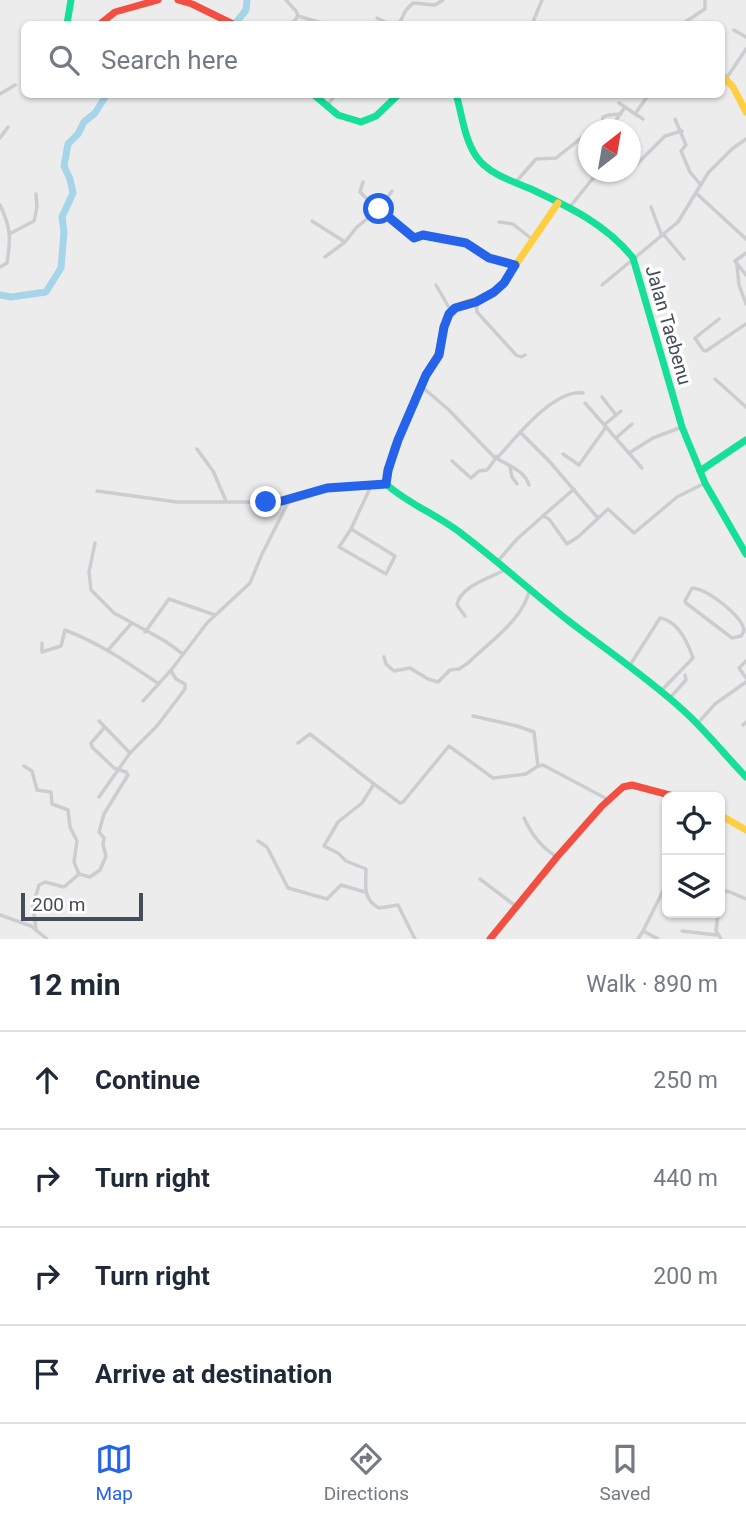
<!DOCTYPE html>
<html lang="en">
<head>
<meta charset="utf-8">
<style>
	:root { --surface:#fff; --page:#f2f2f3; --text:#1f2937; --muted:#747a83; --line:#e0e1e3; --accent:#2563eb }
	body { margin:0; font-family:Roboto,sans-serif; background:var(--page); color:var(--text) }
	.controls { position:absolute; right:21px; bottom:21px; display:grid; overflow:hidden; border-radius:10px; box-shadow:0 2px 5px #0004 }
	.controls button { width:63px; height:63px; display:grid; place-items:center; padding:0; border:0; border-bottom:2px solid var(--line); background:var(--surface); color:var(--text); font:35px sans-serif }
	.compass { position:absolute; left:578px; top:119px; width:63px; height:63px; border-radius:50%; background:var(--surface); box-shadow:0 2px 5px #0004; rotate:31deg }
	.scale { position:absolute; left:21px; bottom:18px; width:122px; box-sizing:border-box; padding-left:7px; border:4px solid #454d58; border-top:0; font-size:19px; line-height:24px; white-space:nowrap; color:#454d58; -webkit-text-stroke:5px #fff; paint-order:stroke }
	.stop { position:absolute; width:21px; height:21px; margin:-16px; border:5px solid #2563eb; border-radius:50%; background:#fff }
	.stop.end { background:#2563eb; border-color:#fff; box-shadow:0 2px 7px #0008 }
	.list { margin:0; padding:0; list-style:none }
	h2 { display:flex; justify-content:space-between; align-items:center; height:91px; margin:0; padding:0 28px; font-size:30px }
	h2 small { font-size:23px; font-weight:400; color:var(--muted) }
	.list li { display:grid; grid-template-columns:46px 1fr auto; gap:21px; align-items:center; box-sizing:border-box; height:98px; padding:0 28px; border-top:2px solid var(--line) }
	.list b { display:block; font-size:26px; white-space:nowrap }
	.list em { font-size:23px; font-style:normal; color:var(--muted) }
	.icon { flex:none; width:38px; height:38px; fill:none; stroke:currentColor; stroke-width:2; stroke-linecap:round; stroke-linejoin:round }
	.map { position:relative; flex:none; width:746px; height:939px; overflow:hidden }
	.search { position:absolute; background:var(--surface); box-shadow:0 2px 5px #0004; left:21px; right:21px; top:21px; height:77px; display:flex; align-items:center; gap:18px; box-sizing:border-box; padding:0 24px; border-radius:10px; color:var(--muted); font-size:26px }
	.sheet { height:483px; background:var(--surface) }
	nav { display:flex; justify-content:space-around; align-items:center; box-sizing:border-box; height:98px; border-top:2px solid var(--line); background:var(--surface); font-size:19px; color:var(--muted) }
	nav a { display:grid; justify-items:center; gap:4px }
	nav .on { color:var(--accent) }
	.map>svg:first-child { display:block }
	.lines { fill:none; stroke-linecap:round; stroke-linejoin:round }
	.river { stroke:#a6d4e9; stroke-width:7 }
	.street { stroke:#cbcdd0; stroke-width:3.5 }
	.fast { stroke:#16e098; stroke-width:7 }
	.slow { stroke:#ffcf43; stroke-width:7 }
	.jam { stroke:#f24e42; stroke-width:7 }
	.route { stroke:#2563eb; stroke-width:9 }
	.labels { text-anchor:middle; stroke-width:7; stroke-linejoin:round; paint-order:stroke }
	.street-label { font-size:19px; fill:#454d58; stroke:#fff }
</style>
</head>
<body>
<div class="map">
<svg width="746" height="939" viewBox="0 0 746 939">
	<rect width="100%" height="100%" fill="#edecec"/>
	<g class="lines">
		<g class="river">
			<path d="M 235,24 L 246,10 L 247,0"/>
			<path d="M 0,295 L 11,297 L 46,292 L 61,268 L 64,232 L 62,217 L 73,193 L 70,179 L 64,166 L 68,144 L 78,134 L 84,122 L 95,113 L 107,94"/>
		</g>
		<g class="street">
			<path d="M 286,0 L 296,11 L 298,16"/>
			<path d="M 377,18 L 389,24"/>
			<path d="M 292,24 L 298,16 L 325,24"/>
			<path d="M 399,24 L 406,10 L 413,3 L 435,5 L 443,0"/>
			<path d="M 532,24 L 542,0"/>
			<path d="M 682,24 L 705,9 L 705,0"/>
			<path d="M 734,30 L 746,37"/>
			<path d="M 726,79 L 746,49"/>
			<path d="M 0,94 L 15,85"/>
			<path d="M 619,103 L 625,107"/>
			<path d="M 326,107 L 336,94"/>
			<path d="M 635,114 L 643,119"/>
			<path d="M 675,119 L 686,145 L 681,151 L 690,172 L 700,184"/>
			<path d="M 601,130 L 603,117 L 608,115 L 621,114"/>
			<path d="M 621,130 L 614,123 L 625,107 L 635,114 L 649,94"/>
			<path d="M 0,138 L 8,127"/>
			<path d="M 630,171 L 665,136 L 682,131"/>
			<path d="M 363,182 L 360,192 L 386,217 L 414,238 L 423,235 L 466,243 L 489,259 L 515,265"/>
			<path d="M 515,183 L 536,159 L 556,158 L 580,139 L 588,135"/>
			<path d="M 696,193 L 746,239"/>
			<path d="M 0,205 C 11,228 11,238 7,263 L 0,267"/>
			<path d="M 651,207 L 662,236"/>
			<path d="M 569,208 L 598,172"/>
			<path d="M 312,221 L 345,242"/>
			<path d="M 499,222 L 513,224 L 533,240"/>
			<path d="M 11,233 L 34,221 L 37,207 L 36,194"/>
			<path d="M 664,235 L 684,259"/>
			<path d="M 746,253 L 735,261 L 746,275"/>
			<path d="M 325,257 L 345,242 L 357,227 L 379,209 L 392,191"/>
			<path d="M 737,265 L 739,285 L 746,304"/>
			<path d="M 436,285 L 451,311"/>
			<path d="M 602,285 L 678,222 L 708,173 L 732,149 L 746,139"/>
			<path d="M 476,302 L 477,312 L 516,355 L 521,357 L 525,355"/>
			<path d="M 719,319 L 695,338 L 703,350 L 706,351 L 746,324"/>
			<path d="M 715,379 L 746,407"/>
			<path d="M 421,386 L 449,410 L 494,457 L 499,456 C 517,436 554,389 583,393"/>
			<path d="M 602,397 L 616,415"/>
			<path d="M 585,403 L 642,468"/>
			<path d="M 604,425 L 621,411"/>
			<path d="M 520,432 L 550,462 L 597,517"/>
			<path d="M 616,438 L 632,424"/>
			<path d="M 197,449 L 213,471 L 226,501"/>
			<path d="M 629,453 L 653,438 L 682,427"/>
			<path d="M 563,454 L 579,465 L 606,427"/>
			<path d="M 496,458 C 508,465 525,471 529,485"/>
			<path d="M 452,461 L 471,478 L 479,471 L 487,470 L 496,458"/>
			<path d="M 510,467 L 512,477 L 517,484"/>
			<path d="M 97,491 L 177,502 L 266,502 L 282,501 L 327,488 L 386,484"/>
			<path d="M 544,515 L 574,489"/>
			<path d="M 351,529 L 395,556 L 386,574 L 339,547 L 351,529 L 371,486"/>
			<path d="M 95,543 L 89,572 L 91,590 L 114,613 L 165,641 L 183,654"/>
			<path d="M 498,561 L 517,539 L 543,516 L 549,519 L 567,544 L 578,537 L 608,509 L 634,533 L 677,497 L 705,483"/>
			<path d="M 692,588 C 707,589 743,616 744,631 L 741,636 L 732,638 L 686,603 L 685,601 Z"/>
			<path d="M 465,616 L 457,605 C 460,586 492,577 507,569"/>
			<path d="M 145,632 L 169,599 L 215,615"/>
			<path d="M 42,643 L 42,652 L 61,646 L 65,630 C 101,644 127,662 159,684"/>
			<path d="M 108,650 L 131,624"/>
			<path d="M 384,657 L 386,664 L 394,671 L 410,668 L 428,679 L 438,682 L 450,670 L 459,669 L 468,663 C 490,641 525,619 530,587"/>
			<path d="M 746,661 L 739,668 L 746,678"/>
			<path d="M 630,665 L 660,618 C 678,621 688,643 693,658 L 661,691"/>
			<path d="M 670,698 L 686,680 L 685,675"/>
			<path d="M 143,701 L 172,669 L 207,623 L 250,583 L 262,554 L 290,499"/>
			<path d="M 473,716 L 517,726 L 534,732 L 538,766"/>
			<path d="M 99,721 L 130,753 L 99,797"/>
			<path d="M 697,724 L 715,704 L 746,682"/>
			<path d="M 743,725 L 746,722"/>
			<path d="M 298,743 L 310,734 L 374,784"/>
			<path d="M 130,753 L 157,726 L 185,689 L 185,684 L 176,679 L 171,671"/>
			<path d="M 24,766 L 32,771 L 37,790 L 51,792 L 52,804 L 68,810 L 70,827 L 77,841 L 74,862 L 79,874 L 90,877 L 100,870 L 106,856 L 103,845 L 104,838 L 99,832 L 104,814 L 128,775 L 126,772 L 114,768 L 92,747 L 91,743 L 105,727"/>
			<path d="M 524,818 C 532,835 541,847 557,857"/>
			<path d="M 258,841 L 267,847 L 288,888 L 327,899 L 341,885 L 365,892"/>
			<path d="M 480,879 L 517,907"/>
			<path d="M 720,890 L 730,892 L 746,899"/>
			<path d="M 720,904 L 722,891"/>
			<path d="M 718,913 L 716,931 L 721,939"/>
			<path d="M 0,915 L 31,926 L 47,939"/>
			<path d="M 36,929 L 33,906 L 39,885 L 45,882 L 64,887 L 79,874"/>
			<path d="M 682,931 L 716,935"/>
			<path d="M 415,939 L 398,905 L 379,908 C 362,899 366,885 366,869 L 346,861 L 338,853 L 324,846 L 338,822 L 362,803 L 374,784 L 400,803 L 403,802 L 449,746 L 493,778 L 526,774 L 538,766 L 543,765 L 609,800"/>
			<path d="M 638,939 L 643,931"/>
			<path d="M 658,939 L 643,931 L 667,883"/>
		</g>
		<g class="fast">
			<path d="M 67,24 L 71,0"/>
			<path d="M 313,94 L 338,115 L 361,122 L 376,116 L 399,94"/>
			<path d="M 456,94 C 462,114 464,138 476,156 C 488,174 512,181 531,189 C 569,207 606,224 633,258 L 682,427 L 705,483 L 746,554"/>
			<path d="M 433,364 L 426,375 L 394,449 L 386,484 C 408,504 438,515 462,534 C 499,562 533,593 570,622 C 608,651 648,678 684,711 C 706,731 725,755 746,777"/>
			<path d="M 700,471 L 746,440"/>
		</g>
		<g class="slow">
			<path d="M 722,75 L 733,87 L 746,112"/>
			<path d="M 433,364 C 443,349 440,331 448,316 C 456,302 476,302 488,296 C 493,293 498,289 502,285 L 558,203"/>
			<path d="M 720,815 L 746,830"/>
		</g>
		<g class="jam">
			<path d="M 178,0 L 192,4 L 233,24"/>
			<path d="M 100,24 L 115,12 L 158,0"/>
			<path d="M 490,939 L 557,857 L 602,806 L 623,787 L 632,785 L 677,797"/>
		</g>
	</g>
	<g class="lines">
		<path class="route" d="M 266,502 L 282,501 L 327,488 L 386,484 L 388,470 L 398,440 L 426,375 L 439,355 L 444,327 L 449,314 L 455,308 L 476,302 L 494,292 L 504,283 L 515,265 L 489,258 L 466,243 L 423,235 L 414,238 L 379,209"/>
	</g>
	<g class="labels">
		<g class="street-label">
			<text transform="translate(669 325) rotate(74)" y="7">Jalan Taebenu</text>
		</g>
	</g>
</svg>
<div class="controls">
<button><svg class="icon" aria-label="locate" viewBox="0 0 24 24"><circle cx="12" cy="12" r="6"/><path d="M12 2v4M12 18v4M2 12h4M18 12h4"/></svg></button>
<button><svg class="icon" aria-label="layers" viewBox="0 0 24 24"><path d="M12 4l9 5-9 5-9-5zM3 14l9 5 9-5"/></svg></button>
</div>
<svg class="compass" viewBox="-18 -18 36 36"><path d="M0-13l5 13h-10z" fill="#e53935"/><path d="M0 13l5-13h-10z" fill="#747a83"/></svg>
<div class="scale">200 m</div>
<div class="stop" style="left:379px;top:209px"></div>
<div class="stop end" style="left:266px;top:502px"></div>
<div class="search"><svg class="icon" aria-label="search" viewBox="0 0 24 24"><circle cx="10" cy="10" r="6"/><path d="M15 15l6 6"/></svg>Search here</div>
</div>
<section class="sheet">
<h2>12 min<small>Walk · 890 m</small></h2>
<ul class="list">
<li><svg class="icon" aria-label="ahead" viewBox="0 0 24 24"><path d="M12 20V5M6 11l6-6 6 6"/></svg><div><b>Continue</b></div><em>250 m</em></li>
<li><svg class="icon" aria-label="right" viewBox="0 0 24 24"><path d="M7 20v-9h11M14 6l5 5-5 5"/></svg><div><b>Turn right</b></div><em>440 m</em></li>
<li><svg class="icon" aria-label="right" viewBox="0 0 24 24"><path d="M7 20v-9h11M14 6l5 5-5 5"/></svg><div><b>Turn right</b></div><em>200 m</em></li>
<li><svg class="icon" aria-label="arrive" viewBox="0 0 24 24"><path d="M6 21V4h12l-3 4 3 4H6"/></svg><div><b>Arrive at destination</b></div></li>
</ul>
</section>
<nav>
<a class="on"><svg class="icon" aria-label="map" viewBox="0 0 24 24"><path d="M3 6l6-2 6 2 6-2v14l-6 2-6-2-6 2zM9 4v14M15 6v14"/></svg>Map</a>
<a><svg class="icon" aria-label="directions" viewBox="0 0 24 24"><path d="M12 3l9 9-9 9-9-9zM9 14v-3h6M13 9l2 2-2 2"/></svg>Directions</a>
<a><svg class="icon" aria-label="saved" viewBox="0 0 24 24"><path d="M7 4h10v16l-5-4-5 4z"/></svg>Saved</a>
</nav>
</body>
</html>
